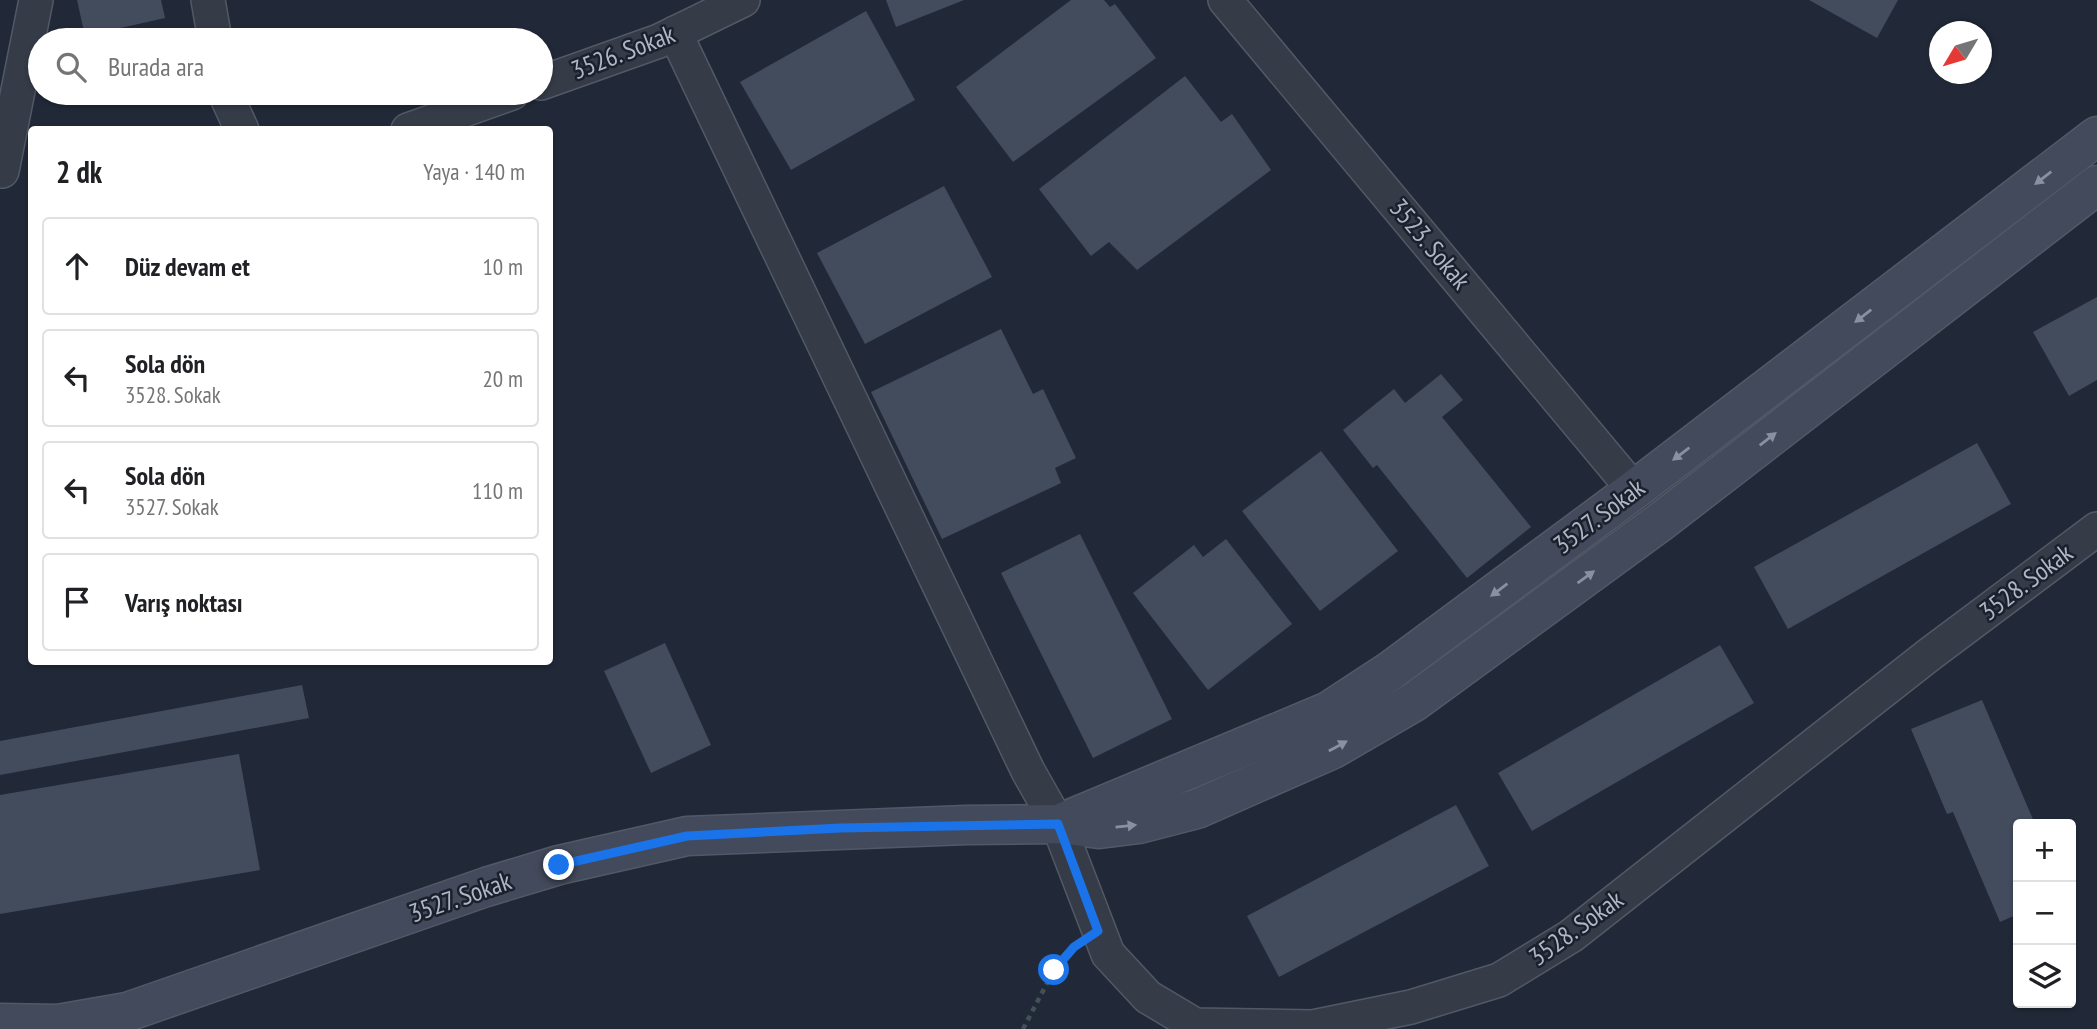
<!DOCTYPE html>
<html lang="tr">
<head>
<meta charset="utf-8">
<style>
	:root { --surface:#fff; --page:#f6f6f6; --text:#202124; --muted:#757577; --line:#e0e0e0 }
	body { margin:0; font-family:"PT Sans Narrow",sans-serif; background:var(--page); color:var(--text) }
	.controls { position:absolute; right:21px; bottom:21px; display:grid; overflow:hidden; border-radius:7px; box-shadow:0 2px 5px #0004 }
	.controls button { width:63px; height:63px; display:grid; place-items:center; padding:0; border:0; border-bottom:2px solid var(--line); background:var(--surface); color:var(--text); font:35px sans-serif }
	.compass { position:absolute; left:1929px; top:21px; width:63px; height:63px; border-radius:50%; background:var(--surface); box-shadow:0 2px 5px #0004; rotate:232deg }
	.stop { position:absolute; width:21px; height:21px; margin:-16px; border:5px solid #1a73e8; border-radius:50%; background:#fff }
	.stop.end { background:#1a73e8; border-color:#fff; box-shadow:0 2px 7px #0008 }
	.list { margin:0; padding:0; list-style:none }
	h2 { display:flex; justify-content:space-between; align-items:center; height:91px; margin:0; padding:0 28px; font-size:30px }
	h2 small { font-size:23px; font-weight:400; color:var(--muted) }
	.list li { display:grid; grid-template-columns:46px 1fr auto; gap:21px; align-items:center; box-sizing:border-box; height:98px; margin:0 14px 14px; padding:0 14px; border:2px solid var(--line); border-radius:7px }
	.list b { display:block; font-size:26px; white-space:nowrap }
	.list p { margin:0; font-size:23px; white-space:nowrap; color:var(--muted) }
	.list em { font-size:23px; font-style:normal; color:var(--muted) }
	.icon { flex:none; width:38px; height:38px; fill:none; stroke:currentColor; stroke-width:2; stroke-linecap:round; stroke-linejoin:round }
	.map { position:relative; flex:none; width:2097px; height:1029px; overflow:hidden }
	.search { position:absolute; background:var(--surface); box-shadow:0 2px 5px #0004; left:28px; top:28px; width:525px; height:77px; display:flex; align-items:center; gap:18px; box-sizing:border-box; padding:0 24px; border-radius:38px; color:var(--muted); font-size:26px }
	.panel { position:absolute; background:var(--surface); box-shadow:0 2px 5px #0004; left:28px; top:126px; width:525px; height:539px; border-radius:7px }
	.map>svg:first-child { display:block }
	.building { fill:#424c5d }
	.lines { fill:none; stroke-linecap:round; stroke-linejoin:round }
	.street-casing { stroke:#525966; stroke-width:36 }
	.secondary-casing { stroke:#525966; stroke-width:41 }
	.path { stroke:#415256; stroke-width:4.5; stroke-dasharray:5 5; stroke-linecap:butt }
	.street { stroke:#353c48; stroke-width:33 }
	.secondary { stroke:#434a5b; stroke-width:38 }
	.oneway { fill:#8990a0 }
	.route { stroke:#1a73e8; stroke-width:9 }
	.labels { text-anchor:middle; stroke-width:5; stroke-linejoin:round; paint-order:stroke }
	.street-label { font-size:26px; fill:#afb6c5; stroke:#1a212d }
</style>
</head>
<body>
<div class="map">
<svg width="2097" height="1029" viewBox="0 0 2097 1029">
	<rect width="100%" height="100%" fill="#212938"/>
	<g class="building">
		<path d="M 77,0 L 161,0 L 165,18 L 85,36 Z"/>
		<path d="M 886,0 L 964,0 L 896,27 Z"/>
		<path d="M 1071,0 L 1104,0 L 1110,7 L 1115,4 L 1156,58 L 1013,162 L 956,87 Z"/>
		<path d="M 1809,0 L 1898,0 L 1877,38 Z"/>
		<path d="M 866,11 L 915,100 L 791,170 L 740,82 Z"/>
		<path d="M 1185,76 L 1221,122 L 1232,114 L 1271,170 L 1137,270 L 1109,242 L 1091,256 L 1039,189 Z"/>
		<path d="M 944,186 L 992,277 L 865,344 L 817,253 Z"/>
		<path d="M 2097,297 L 2097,380 L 2069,396 L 2033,332 Z"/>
		<path d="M 1001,329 L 1033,394 L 1043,389 L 1076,458 L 1055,468 L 1061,483 L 942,539 L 871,392 Z"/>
		<path d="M 1441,374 L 1463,400 L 1442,417 L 1531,527 L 1467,578 L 1377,465 L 1373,468 L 1343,430 L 1394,389 L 1405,403 Z"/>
		<path d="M 1977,443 L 2011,504 L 1788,629 L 1754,567 Z"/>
		<path d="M 1321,451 L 1398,551 L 1320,611 L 1242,511 Z"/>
		<path d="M 1080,534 L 1172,719 L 1093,758 L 1001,573 Z"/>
		<path d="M 1226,539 L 1292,624 L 1208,690 L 1133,593 L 1194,545 L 1203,557 Z"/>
		<path d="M 665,643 L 711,745 L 651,773 L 604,671 Z"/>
		<path d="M 1720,645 L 1754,703 L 1532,831 L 1498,773 Z"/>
		<path d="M 302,685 L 309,718 L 0,775 L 0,741 Z"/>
		<path d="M 1982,700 L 2035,824 L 2018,824 L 2018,914 L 2000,922 L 1953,812 L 1947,814 L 1911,729 Z"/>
		<path d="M 239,754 L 260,870 L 0,914 L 0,795 Z"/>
		<path d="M 1456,805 L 1489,866 L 1279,977 L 1247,916 Z"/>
	</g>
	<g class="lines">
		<defs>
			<g id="street">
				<path d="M 208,0 L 215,40"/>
				<path d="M 1225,0 L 1634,490"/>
				<path d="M 675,33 L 1028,771 L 1058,824 L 1108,954 L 1148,997 L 1195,1025 L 1313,1027 L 1411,1007 L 1499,980 L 1571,936 L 1930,654 L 2097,529"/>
				<path d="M 541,83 L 659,41 L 743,0"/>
				<path d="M 225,93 L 242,130"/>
				<path d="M 408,130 L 512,93"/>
				<path d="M 2,171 L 36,0"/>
			</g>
			<g id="secondary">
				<path d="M 1063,822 L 1329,711 L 1390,671 L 1634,490 L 2097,136"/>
				<path d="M 0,1023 L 58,1024 L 127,1012 L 486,887 L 559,865 L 687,836 L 966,825 L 1058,824 L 1099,829 L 1139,824 L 1197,809 L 1333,749 L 1414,702 L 1659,523 L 2097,185"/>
			</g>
		</defs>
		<use href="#street" class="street-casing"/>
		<use href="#secondary" class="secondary-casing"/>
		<path class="path" d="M 1023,1029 L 1054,970 L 1072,950"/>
		<use href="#street" class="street"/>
		<use href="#secondary" class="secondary"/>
	</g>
	<defs><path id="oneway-solid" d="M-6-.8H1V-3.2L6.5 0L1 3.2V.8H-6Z" transform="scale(1.75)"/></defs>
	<g class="oneway">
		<use href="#oneway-solid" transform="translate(2043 178) rotate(142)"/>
		<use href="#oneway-solid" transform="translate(1863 316) rotate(142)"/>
		<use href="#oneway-solid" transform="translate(1768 439) rotate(-38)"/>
		<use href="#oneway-solid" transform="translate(1681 454) rotate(143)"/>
		<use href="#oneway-solid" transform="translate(1586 577) rotate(-36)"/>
		<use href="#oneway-solid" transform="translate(1499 590) rotate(143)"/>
		<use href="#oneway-solid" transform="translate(1338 746) rotate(-29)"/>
		<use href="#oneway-solid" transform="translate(1126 826) rotate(-6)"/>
	</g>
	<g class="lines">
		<path class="route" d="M 559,865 L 687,836 L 841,828 L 1058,824 L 1098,931 L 1074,947 L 1054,970"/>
	</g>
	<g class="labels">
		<g class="street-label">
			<text transform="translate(623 52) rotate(-21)" y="9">3526. Sokak</text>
			<text transform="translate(1430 244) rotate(50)" y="9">3523. Sokak</text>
			<text transform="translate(1599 516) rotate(-37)" y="9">3527. Sokak</text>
			<text transform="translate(2026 582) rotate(-37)" y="9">3528. Sokak</text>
			<text transform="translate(460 897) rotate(-19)" y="9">3527. Sokak</text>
			<text transform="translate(1576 928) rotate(-36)" y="9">3528. Sokak</text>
		</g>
	</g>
</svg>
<div class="controls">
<button>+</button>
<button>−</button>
<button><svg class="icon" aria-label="layers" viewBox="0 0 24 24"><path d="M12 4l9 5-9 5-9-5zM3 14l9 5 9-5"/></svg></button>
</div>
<svg class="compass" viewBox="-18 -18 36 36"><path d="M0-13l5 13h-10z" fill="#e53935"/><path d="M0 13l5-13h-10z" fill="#757577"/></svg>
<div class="stop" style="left:1054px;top:970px"></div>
<div class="stop end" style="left:559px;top:865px"></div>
<div class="search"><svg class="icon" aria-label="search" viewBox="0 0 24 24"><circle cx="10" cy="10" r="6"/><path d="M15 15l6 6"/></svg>Burada ara</div>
<section class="panel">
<h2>2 dk<small>Yaya · 140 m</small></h2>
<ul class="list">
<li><svg class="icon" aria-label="ahead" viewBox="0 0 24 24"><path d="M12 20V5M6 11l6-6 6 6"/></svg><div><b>Düz devam et</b></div><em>10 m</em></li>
<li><svg class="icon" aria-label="left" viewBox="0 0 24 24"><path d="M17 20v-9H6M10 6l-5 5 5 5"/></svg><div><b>Sola dön</b><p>3528. Sokak</p></div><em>20 m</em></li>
<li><svg class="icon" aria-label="left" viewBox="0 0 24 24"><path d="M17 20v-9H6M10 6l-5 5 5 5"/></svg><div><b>Sola dön</b><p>3527. Sokak</p></div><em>110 m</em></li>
<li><svg class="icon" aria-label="arrive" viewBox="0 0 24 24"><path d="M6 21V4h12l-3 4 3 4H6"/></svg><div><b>Varış noktası</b></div></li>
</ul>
</section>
</div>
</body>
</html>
